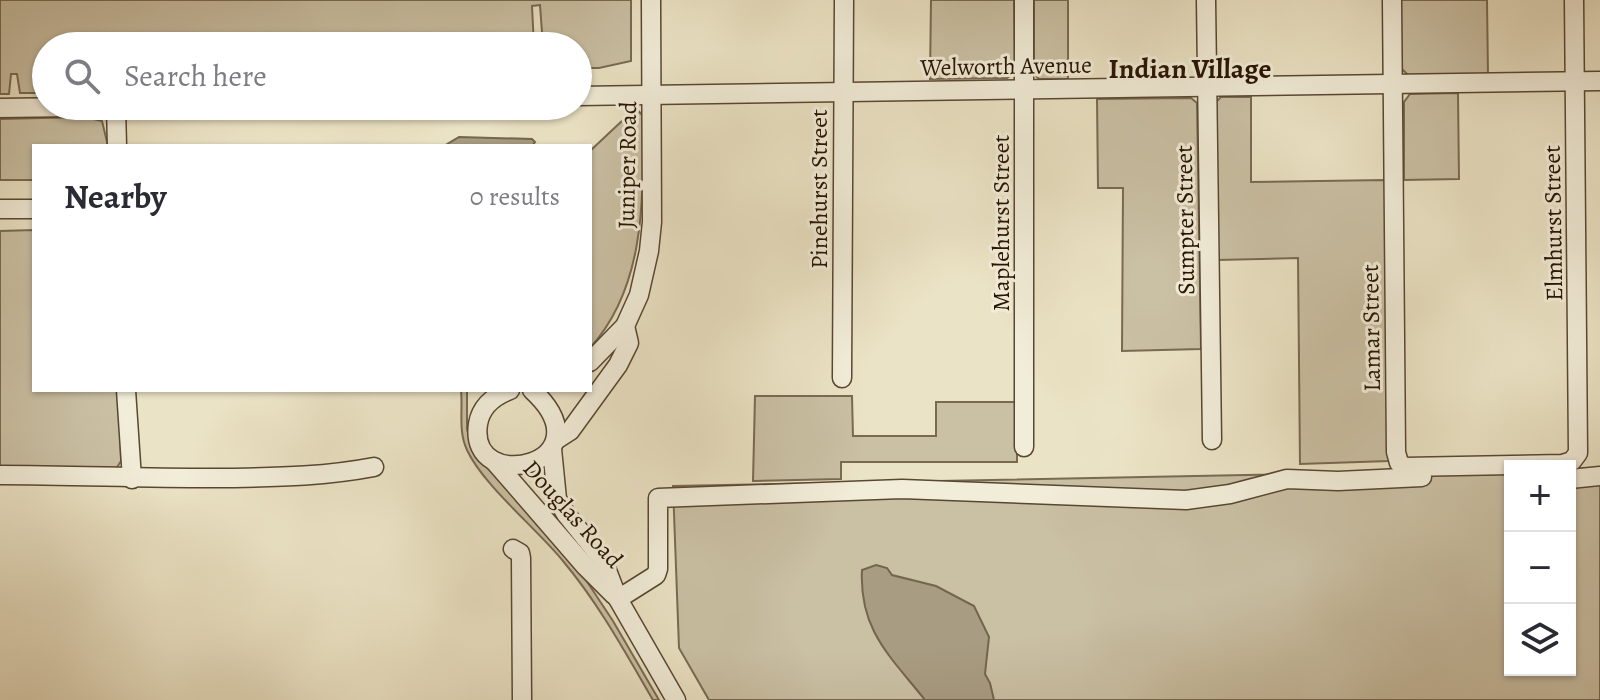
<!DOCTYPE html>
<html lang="en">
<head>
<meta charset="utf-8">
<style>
	:root { --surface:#fff; --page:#f7f7f7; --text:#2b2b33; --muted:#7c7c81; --line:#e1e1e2 }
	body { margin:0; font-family:Alegreya,serif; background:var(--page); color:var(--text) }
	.controls { position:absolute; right:24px; bottom:24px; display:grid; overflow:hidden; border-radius:0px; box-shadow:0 2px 6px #0004 }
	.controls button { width:72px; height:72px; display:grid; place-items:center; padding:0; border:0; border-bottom:2px solid var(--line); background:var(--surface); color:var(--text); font:40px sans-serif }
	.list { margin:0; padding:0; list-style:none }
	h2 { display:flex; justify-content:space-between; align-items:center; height:104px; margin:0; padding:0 32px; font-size:34px }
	h2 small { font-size:26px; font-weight:400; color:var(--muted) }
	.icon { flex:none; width:44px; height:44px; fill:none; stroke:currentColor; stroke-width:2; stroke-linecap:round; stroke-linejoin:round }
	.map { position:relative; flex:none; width:1600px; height:700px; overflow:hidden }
	.search { position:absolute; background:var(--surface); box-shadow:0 2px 6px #0004; left:32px; top:32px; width:560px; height:88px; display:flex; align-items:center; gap:20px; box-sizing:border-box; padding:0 28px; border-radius:44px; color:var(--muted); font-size:30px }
	.panel { position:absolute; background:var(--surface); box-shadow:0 2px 6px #0004; left:32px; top:144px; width:560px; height:248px; border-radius:0px }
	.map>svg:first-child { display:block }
	.green { fill:#cac0a4; stroke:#786a52; stroke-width:2 }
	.water { fill:#a89c82; stroke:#74654e; stroke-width:2 }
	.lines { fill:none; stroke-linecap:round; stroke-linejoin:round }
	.minor-casing { stroke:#584732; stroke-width:21 }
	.minor { stroke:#f2edd9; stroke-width:18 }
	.labels { text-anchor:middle; stroke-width:6; stroke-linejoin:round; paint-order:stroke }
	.street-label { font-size:24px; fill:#271301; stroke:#f2edd9 }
	.quarter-label { font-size:28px; font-weight:bold; fill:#271301; stroke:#f2edd9 }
</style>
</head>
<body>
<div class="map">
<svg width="1600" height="700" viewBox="0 0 1600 700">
	<rect width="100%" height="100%" fill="#ebe3c5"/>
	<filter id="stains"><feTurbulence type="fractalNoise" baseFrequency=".0025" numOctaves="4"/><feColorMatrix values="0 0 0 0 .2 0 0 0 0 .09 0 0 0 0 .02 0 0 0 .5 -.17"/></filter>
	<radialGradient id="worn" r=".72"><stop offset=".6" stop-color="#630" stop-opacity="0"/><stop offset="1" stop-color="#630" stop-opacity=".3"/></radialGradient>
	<g class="green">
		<path d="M 0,0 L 631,0 L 631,61 L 599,68 L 578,68 L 578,46 L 543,46 L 540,5 L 532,6 L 534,46 L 46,46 L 46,93 L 20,93 L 17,74 L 11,74 L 9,94 L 0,94 Z"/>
		<path d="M 931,0 L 1014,0 L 1015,73 L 1007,78 L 930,79 Z"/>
		<path d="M 1034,0 L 1068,0 L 1068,79 L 1039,79 L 1034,74 Z"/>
		<path d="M 1401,0 L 1487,0 L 1488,75 L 1408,75 L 1401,68 Z"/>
		<path d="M 1458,93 L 1459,179 L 1404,180 L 1404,102 L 1410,94 Z"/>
		<path d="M 1221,97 L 1251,97 L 1251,182 L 1385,180 L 1389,461 L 1300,464 L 1298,258 L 1218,260 L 1215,103 Z"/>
		<path d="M 1191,98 L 1197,103 L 1201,349 L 1122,351 L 1123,188 L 1098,188 L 1097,99 Z"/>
		<path d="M 634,106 L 643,116 C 643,195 647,285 590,348 L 590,151 L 624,119 Z"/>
		<path d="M 85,117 L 102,121 L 108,146 L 34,146 L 34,180 L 0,180 L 0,119 Z"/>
		<path d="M 34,230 L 34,390 L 119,390 L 121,461 L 116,469 L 0,467 L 0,231 Z"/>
		<path d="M 461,390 L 467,390 L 467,429 L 473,451 L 582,574 L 613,621 L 659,700 L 653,700 C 625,652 599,604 563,561 C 537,529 483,485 467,450 C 458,431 463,411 461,390 Z"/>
		<path d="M 755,396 L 852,396 L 853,436 L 936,436 L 936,402 L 1017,402 L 1017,462 L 841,462 L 841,479 L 753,481 Z"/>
		<path d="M 1600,468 L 1600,700 L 709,700 L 679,648 L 673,486 L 1510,470 L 1510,670 L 1570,670 L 1570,469 Z"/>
	</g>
	<g class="water">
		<path d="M 459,137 L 532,139 L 535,142 L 532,146 L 444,146 Z"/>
		<path d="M 876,565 L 887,568 L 892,575 L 936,586 L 974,606 L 989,637 L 985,674 L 990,683 L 994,700 L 925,700 C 890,656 859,630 862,570 Z"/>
	</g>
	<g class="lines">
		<defs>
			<g id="minor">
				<path d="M 1024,0 L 1024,447"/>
				<path d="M 1206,0 L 1212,440"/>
				<path d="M 1392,0 L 1396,452 L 1399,463 L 1405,467 L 1562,464 L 1572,461 L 1578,453 L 1574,0"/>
				<path d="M 578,96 L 1600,81"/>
				<path d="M 116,107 L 117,146"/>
				<path d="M 0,108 L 147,106"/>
				<path d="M 0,209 L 34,209"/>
				<path d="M 590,362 L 625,326 L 639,295 L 649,251 L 652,222 L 651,0"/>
				<path d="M 842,378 L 844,0"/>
				<path d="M 126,390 L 132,479"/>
				<path d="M 510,390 C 494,396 481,406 478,424 C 467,498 612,464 532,390"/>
				<path d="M 556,440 L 570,431 L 618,365 L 629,343 L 625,326"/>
				<path d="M 552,449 L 557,499 L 566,514 L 603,560 L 618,599 L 676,700"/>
				<path d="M 495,462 L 586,567 L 614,595"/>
				<path d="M 0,475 C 78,475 156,479 234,478 C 282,477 327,476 374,467"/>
				<path d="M 1570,479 L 1600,476"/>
				<path d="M 513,549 L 520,553 L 521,558 L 522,700"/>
				<path d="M 618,599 L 656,575 L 658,569 L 658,498 L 902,489 L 1186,500 L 1230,494 L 1287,479 L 1338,481 L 1422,477"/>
			</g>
		</defs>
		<use href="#minor" class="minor-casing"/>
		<use href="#minor" class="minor"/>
	</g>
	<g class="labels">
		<g class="street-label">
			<text transform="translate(1006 66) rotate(-1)" y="8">Welworth Avenue</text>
			<text transform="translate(627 165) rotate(-89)" y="8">Juniper Road</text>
			<text transform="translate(819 189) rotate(-90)" y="8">Pinehurst Street</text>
			<text transform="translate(1185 220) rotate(-91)" y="8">Sumpter Street</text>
			<text transform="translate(1001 223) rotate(-90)" y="8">Maplehurst Street</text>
			<text transform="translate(1553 223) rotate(-91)" y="8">Elmhurst Street</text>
			<text transform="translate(1371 328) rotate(-91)" y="8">Lamar Street</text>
			<text transform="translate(573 514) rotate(48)" y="8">Douglas Road</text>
		</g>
		<g class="quarter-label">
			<text x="1190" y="78">Indian Village</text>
		</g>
	</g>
	<rect width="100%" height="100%" filter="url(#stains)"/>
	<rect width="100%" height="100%" fill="url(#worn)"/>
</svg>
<div class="controls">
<button>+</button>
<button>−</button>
<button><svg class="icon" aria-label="layers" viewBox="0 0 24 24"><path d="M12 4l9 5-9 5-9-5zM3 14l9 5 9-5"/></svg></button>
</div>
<div class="search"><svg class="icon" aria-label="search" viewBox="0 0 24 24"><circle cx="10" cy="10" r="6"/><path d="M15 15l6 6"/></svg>Search here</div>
<section class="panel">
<h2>Nearby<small>0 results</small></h2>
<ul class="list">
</ul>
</section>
</div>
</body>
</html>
